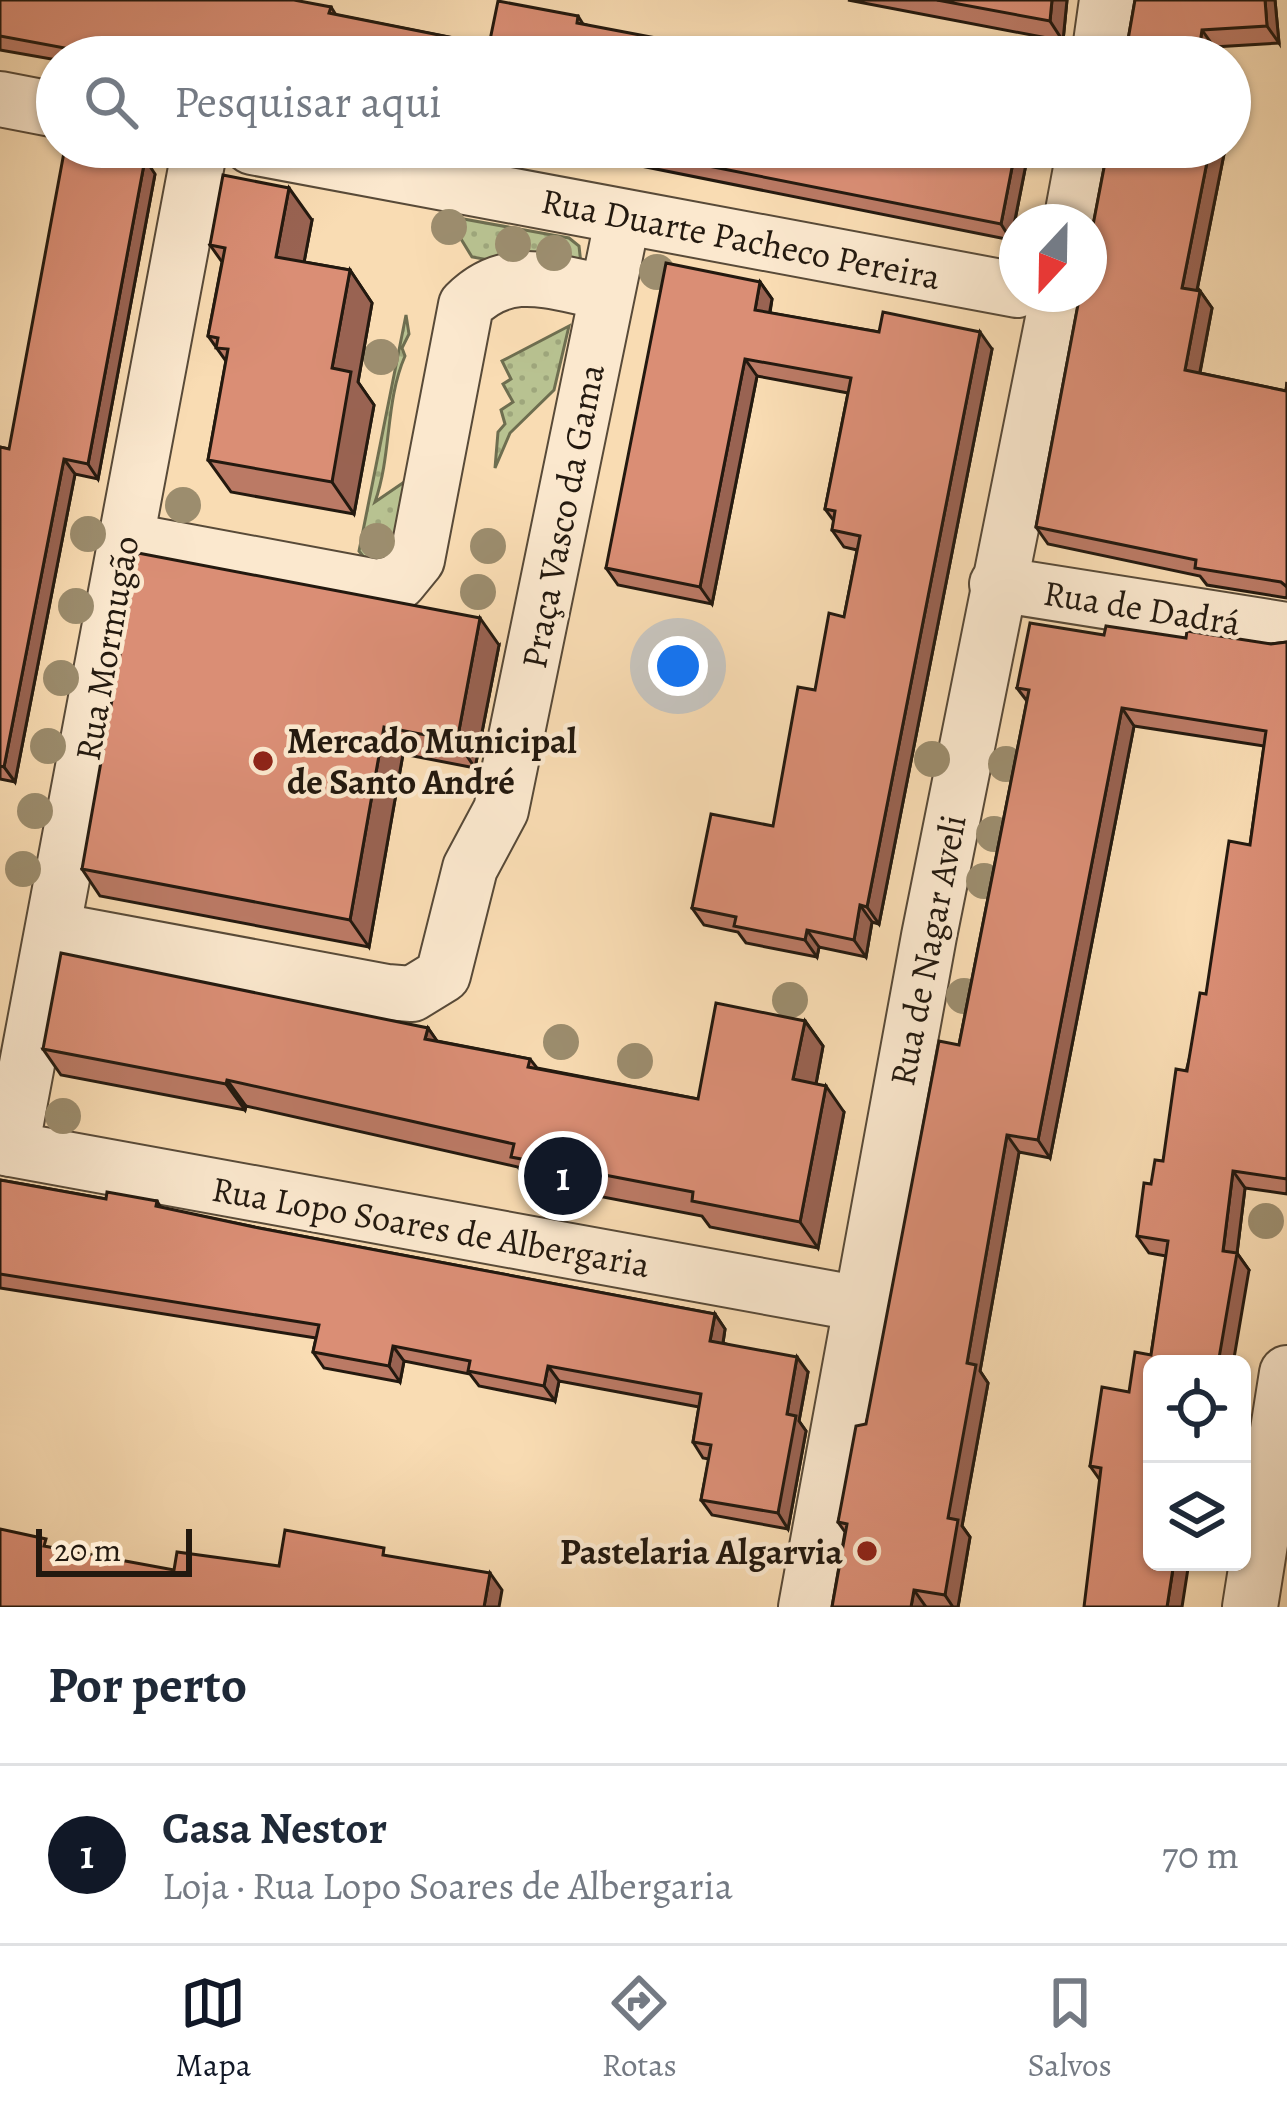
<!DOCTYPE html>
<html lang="pt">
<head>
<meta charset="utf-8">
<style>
	:root { --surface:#fff; --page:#f2f2f3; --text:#1f2937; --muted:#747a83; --line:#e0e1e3; --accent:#111827 }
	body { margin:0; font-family:Alegreya,serif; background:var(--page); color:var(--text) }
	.controls { position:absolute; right:36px; bottom:36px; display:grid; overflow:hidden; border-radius:18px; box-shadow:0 3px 9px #0004 }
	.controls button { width:108px; height:108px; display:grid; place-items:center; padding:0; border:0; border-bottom:3px solid var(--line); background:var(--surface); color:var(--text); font:60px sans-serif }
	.compass { position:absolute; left:999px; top:204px; width:108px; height:108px; border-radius:50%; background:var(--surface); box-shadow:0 3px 9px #0004; rotate:202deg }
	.scale { position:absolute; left:36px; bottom:30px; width:156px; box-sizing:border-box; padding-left:12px; border:6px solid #23190f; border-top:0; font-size:33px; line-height:42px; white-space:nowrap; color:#23190f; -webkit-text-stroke:9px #fbe8ce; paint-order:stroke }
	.you { position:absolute; left:678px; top:666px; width:42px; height:42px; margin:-30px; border:9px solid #fff; border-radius:50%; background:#1a73e8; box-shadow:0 0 0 18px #1a73e833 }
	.badge { display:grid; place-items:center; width:78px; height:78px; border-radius:50%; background:var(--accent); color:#fff; font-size:39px; font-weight:700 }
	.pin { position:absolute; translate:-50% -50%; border:6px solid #fff; box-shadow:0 3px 12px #0006 }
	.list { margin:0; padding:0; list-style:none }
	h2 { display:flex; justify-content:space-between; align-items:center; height:156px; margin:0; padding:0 48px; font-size:51px }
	h2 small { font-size:39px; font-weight:400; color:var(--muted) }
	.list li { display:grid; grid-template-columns:78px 1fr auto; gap:36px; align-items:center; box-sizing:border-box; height:180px; padding:0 48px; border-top:3px solid var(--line) }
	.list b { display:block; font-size:45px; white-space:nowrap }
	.list p { margin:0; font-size:39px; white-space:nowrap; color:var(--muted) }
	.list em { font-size:39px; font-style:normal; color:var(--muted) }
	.icon { flex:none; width:66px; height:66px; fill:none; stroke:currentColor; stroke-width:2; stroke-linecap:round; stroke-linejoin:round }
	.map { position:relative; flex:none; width:1287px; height:1607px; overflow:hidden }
	.search { position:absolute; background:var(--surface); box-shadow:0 3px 9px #0004; left:36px; right:36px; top:36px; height:132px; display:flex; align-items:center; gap:30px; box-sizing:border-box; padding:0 42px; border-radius:66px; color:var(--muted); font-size:45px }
	.sheet { height:336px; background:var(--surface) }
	nav { display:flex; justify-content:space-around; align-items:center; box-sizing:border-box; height:168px; border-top:3px solid var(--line); background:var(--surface); font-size:33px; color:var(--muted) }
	nav a { display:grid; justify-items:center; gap:6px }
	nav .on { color:var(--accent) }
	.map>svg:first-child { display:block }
	.grass { fill:url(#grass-dots); stroke:#6e6e50; stroke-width:3 }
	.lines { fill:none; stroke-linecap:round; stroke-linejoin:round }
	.street-casing { stroke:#584a38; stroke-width:58 }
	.street { stroke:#fbe8ce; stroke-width:54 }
	.tree { fill:#9c8d6e }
	.wall { fill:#bb7a65; stroke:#23190f; stroke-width:3 }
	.shaded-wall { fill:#996352; stroke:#23190f; stroke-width:3 }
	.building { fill:#da8e75; stroke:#23190f; stroke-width:3 }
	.poi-dot { fill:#8f2418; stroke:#fbe8ce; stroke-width:4.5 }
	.labels { text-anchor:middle; stroke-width:9; stroke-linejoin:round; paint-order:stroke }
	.street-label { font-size:36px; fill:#23190f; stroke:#fbe8ce }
	.poi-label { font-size:36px; font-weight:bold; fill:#23190f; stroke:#fbe8ce; text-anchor:start }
</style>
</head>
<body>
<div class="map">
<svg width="1287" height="1607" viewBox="0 0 1287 1607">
	<defs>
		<pattern id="grass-dots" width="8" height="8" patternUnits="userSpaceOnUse" patternTransform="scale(3)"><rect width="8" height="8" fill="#b8c291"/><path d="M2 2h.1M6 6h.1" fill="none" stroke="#9ea67c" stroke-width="1.8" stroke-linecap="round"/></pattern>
	</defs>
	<rect width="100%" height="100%" fill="#f9dcb3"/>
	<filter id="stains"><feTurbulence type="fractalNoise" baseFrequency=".00167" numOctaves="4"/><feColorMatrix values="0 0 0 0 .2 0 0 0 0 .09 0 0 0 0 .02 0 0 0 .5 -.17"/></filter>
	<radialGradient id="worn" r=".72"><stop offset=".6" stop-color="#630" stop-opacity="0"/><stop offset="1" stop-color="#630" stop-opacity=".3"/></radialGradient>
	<g class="grass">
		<path d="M 447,216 L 569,238 L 579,246 L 581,264 L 567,274 L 472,257 Z"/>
		<path d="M 406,315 L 409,334 L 402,348 L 405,356 C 385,402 392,453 375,502 L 413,476 L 393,557 L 385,563 L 366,560 L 359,551 Z"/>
		<path d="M 569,326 L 554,390 L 510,433 L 495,468 L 498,432 L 505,424 L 501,410 L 513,402 L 503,384 L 511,379 L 502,361 Z"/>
	</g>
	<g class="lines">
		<defs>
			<g id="street">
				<path d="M 1099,57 L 1107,0"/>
				<path d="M 0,99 L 57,110"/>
				<path d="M 252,147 L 1017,290"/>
				<path d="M 1071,222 L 1085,147"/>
				<path d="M 125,540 L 377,587 L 399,582 L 417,560 L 466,305 C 509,262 552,283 606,292"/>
				<path d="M 997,584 L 1287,630"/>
				<path d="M 54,930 L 387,992 L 412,994 L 443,975 L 470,868 L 501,810 L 623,217"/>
				<path d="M 0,1147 L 861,1304"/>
				<path d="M 11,1149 L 200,147"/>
				<path d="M 806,1607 L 929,936 L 1058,294"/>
				<path d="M 1250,1607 L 1287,1373"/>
			</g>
		</defs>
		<use href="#street" class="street-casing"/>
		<use href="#street" class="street"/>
	</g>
	<g class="tree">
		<circle cx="449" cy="227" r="18"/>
		<circle cx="513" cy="244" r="18"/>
		<circle cx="554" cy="253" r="18"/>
		<circle cx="657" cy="272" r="18"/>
		<circle cx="381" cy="357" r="18"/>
		<circle cx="183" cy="505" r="18"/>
		<circle cx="88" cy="534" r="18"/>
		<circle cx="377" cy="541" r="18"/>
		<circle cx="488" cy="546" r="18"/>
		<circle cx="478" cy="592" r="18"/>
		<circle cx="76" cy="606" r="18"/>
		<circle cx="61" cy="678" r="18"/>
		<circle cx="48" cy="746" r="18"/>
		<circle cx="932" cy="759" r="18"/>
		<circle cx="1006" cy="764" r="18"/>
		<circle cx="35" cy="811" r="18"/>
		<circle cx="994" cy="834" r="18"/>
		<circle cx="23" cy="869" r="18"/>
		<circle cx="984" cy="881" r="18"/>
		<circle cx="964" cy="996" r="18"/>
		<circle cx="790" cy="1000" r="18"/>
		<circle cx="561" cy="1042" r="18"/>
		<circle cx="635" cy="1061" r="18"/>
		<circle cx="63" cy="1116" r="18"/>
		<circle cx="1266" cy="1221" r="18"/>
	</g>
	<g class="wall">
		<path d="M 0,0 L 331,7 L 336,15 L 489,45 L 578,16 L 583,24 L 688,57 L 57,57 L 57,60 L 0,50 Z"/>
		<path d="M 848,0 L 1067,0 L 1063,41 Z"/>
		<path d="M 1135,0 L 1275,0 L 1279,43 L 1214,47 L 1212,57 L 1125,57 Z"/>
		<path d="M 546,147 L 1023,147 L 1028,154 L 1011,240 Z"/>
		<path d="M 1108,147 L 1223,147 L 1225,149 L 1197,290 L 1200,291 L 1212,308 L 1200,373 L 1286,391 L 1287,382 L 1287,598 L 1207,585 L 1200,576 L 1048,544 L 1036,527 Z"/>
		<path d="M 155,174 L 98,479 L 75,474 L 15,782 L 0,779 L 0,447 L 9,449 Z"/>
		<path d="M 312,220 L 304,262 L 350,270 L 372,303 L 358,382 L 374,405 L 354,514 L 231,492 L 208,460 L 226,361 L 208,336 L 222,262 L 210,245 Z"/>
		<path d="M 760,282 L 772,299 L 770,313 L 879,332 L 992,349 L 879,924 L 872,922 L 866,957 L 819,947 L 817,957 L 746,943 L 738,932 L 704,925 L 692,908 L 773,826 L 815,690 L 844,617 L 857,550 L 844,547 L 832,530 L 834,521 L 825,509 L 848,393 L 757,376 L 712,604 L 618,585 L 606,568 Z"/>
		<path d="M 1104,635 L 1271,644 L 1287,642 L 1287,1194 L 1245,1188 L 1237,1253 L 1249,1270 L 1152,1364 L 1100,1480 L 1090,1466 L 1129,1392 L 1151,1355 L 1166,1256 L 1149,1253 L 1137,1236 L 1151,1184 L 1163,1161 L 1206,994 L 1250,845 L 1264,746 L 1134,726 L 1050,1158 L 1019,1152 L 980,1371 L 988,1383 L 962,1526 L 970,1537 L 958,1607 L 832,1607 L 845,1532 L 838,1522 L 866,1424 L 959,1045 L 1027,701 L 1017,688 Z"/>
		<path d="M 499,645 L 475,768 L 403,754 L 369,947 L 100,896 L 82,869 Z"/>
		<path d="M 805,1021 L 823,1046 L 816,1084 L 844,1112 L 818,1248 L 710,1227 L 702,1216 L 530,1183 L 518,1167 L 246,1106 L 245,1110 L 61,1075 L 43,1049 L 428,1028 L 437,1041 L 530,1059 L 537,1068 L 698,1099 Z"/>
		<path d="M 0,1180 L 106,1199 L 157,1201 L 161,1208 L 259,1228 L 715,1314 L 725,1329 L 723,1343 L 808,1372 L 799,1421 L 806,1431 L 788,1529 L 712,1515 L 701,1500 L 709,1459 L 703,1458 L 693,1442 L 699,1407 L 559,1381 L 555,1401 L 479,1386 L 470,1374 L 404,1361 L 400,1382 L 324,1368 L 313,1352 L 316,1338 L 0,1288 Z"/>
	</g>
	<g class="shaded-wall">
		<path d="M 1052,0 L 1067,0 L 1063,41 L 1050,21 Z"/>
		<path d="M 1265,0 L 1275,0 L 1279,43 L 1267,26 Z"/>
		<path d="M 1202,30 L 1214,47 L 1212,57 L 1198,57 Z"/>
		<path d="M 677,42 L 688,57 L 674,57 Z"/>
		<path d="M 1016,147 L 1023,147 L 1028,154 L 1011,240 L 1001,224 Z"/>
		<path d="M 1210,147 L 1223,147 L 1225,149 L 1194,305 L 1182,288 Z"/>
		<path d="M 145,159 L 155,174 L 98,479 L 88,464 Z"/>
		<path d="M 289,188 L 312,220 L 299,289 L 276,257 Z"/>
		<path d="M 350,270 L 372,303 L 358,382 L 374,405 L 354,514 L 332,482 L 332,368 Z"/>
		<path d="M 760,282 L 772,299 L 767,327 L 755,310 Z"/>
		<path d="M 1200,291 L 1212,308 L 1197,387 L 1185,370 Z"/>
		<path d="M 980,332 L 992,349 L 879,924 L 867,907 Z"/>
		<path d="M 745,359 L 757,376 L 712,604 L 700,587 Z"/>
		<path d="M 64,459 L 75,474 L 15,782 L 4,767 Z"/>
		<path d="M 480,618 L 499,645 L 475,768 L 457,741 Z"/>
		<path d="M 1122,708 L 1134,726 L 1050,1158 L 1038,1140 Z"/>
		<path d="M 384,727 L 403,754 L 369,947 L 350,920 Z"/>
		<path d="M 860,905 L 872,922 L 866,957 L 854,940 Z"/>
		<path d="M 807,930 L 819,947 L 817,957 L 805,940 Z"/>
		<path d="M 805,1021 L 823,1046 L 812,1105 L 793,1079 Z"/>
		<path d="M 428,1028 L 446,1054 L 425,1039 Z"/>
		<path d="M 227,1080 L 246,1106 L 245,1110 L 226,1084 Z"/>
		<path d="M 826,1086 L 844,1112 L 818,1248 L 800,1222 Z"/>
		<path d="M 1007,1135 L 1019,1152 L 980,1371 L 988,1383 L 962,1526 L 970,1537 L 958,1607 L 953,1607 L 945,1595 L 948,1518 L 967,1363 Z"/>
		<path d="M 1233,1171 L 1245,1188 L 1237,1253 L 1249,1270 L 1233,1364 L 1218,1364 L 1223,1251 Z"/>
		<path d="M 715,1314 L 725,1329 L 721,1356 L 710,1341 Z"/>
		<path d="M 393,1346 L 404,1361 L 400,1382 L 389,1366 Z"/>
		<path d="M 797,1357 L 808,1372 L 799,1421 L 806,1431 L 788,1529 L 778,1513 L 787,1414 Z"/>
		<path d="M 548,1366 L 559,1381 L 555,1401 L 544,1386 Z"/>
		<path d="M 1174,1562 L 1189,1562 L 1182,1607 L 1167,1607 Z"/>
		<path d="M 490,1573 L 502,1590 L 499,1607 L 484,1607 Z"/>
		<path d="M 914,1590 L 926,1607 L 911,1607 Z"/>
	</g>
	<g class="building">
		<path d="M 0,0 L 294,0 L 331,7 L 329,13 L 489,45 L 498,1 L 578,16 L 577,23 L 677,42 L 674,57 L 113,57 L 0,36 Z"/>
		<path d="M 937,0 L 1052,0 L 1050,21 Z"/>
		<path d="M 1135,0 L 1265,0 L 1267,26 L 1202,30 L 1198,57 L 1125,57 Z"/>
		<path d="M 65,147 L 78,147 L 145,159 L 88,464 L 64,459 L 4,767 L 0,766 L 0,447 L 9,449 Z"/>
		<path d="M 612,147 L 1016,147 L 1001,224 Z"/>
		<path d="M 1108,147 L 1210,147 L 1182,288 L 1200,291 L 1185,370 L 1286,391 L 1287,382 L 1287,587 L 1281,582 L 1195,568 L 1196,560 L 1036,527 L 1080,294 L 1089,294 L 1089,246 Z"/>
		<path d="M 223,175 L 289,188 L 276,257 L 350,270 L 332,368 L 351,372 L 332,482 L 208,460 L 228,349 L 216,348 L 218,338 L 208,336 L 225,248 L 210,245 Z"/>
		<path d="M 666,263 L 760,282 L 755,310 L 879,332 L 883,312 L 980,332 L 867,907 L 860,905 L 854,940 L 807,930 L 805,940 L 734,926 L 736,917 L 692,908 L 711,814 L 773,826 L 798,687 L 815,690 L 829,613 L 844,617 L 860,536 L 832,530 L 835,511 L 825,509 L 851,378 L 745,359 L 700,587 L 606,568 Z"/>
		<path d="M 138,553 L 480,618 L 457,741 L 384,727 L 350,920 L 82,869 Z"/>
		<path d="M 1030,623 L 1104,635 L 1106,626 L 1186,638 L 1187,631 L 1271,644 L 1287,642 L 1287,1179 L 1233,1171 L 1223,1251 L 1237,1253 L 1218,1364 L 1152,1364 L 1152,1562 L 1174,1562 L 1167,1607 L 1084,1607 L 1101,1468 L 1090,1466 L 1102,1387 L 1129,1392 L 1135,1352 L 1151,1355 L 1168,1241 L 1137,1236 L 1144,1183 L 1151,1184 L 1155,1160 L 1163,1161 L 1176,1069 L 1187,1071 L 1200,993 L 1206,994 L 1229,841 L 1250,845 L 1266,731 L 1122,708 L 1038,1140 L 1007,1135 L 967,1363 L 976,1365 L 948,1518 L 958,1520 L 945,1595 L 914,1590 L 911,1607 L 832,1607 L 847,1524 L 838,1522 L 856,1426 L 866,1424 L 939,1041 L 959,1045 L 1029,690 L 1017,688 Z"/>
		<path d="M 61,953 L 428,1028 L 425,1039 L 530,1059 L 528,1067 L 698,1099 L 716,1003 L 805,1021 L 793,1079 L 826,1086 L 800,1222 L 692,1201 L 693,1192 L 511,1157 L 514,1144 L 227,1080 L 226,1084 L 43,1049 Z"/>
		<path d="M 0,1180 L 106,1199 L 107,1192 L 157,1201 L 156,1206 L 259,1228 L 715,1314 L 710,1341 L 797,1357 L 787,1414 L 796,1416 L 778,1513 L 701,1500 L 711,1445 L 693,1442 L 701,1394 L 548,1366 L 544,1386 L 468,1371 L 470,1361 L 393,1346 L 389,1366 L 313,1352 L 319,1325 L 0,1274 Z"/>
		<path d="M 0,1529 L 46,1539 L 44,1546 L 174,1570 L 177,1552 L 279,1566 L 285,1530 L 384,1548 L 383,1555 L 490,1573 L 484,1607 L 0,1607 Z"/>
	</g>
	<g class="poi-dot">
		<circle cx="263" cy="761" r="12"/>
		<circle cx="867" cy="1551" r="12"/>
	</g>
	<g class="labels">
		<g class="street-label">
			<text transform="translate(741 238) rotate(11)" y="13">Rua Duarte Pacheco Pereira</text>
			<text transform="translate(562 516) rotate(-79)" y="13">Praça Vasco da Gama</text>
			<text transform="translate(1142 607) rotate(9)" y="13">Rua de Dadrá</text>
			<text transform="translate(106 648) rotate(-80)" y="13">Rua Mormugão</text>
			<text transform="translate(927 950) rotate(-79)" y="13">Rua de Nagar Aveli</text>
			<text transform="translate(431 1226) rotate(10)" y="13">Rua Lopo Soares de Albergaria</text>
		</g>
		<g class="poi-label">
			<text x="287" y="753">Mercado Municipal<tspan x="287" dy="41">de Santo André</tspan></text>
			<text x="843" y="1564" text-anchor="end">Pastelaria Algarvia</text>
		</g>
	</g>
	<rect width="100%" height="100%" filter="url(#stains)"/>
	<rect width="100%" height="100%" fill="url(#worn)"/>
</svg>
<div class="controls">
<button><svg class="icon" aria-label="locate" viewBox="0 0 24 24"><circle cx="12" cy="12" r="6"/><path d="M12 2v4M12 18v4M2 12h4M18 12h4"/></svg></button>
<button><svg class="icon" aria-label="layers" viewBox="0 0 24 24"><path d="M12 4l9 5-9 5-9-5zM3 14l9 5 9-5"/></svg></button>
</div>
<svg class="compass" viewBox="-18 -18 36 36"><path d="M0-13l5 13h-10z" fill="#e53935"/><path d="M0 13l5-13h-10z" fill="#747a83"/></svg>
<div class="scale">20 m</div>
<div class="you"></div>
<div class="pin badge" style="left:563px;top:1176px">1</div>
<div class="search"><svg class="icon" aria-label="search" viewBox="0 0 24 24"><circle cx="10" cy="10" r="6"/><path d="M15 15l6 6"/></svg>Pesquisar aqui</div>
</div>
<section class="sheet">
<h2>Por perto<small></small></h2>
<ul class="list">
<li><span class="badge">1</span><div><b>Casa Nestor</b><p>Loja · Rua Lopo Soares de Albergaria</p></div><em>70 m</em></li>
</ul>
</section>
<nav>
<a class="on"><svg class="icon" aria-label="map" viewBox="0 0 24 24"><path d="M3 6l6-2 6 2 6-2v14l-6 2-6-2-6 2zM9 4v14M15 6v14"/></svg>Mapa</a>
<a><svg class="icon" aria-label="directions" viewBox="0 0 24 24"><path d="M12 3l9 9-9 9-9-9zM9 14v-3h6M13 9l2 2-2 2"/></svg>Rotas</a>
<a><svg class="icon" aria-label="saved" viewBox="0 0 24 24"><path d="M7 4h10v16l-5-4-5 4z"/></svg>Salvos</a>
</nav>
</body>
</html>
